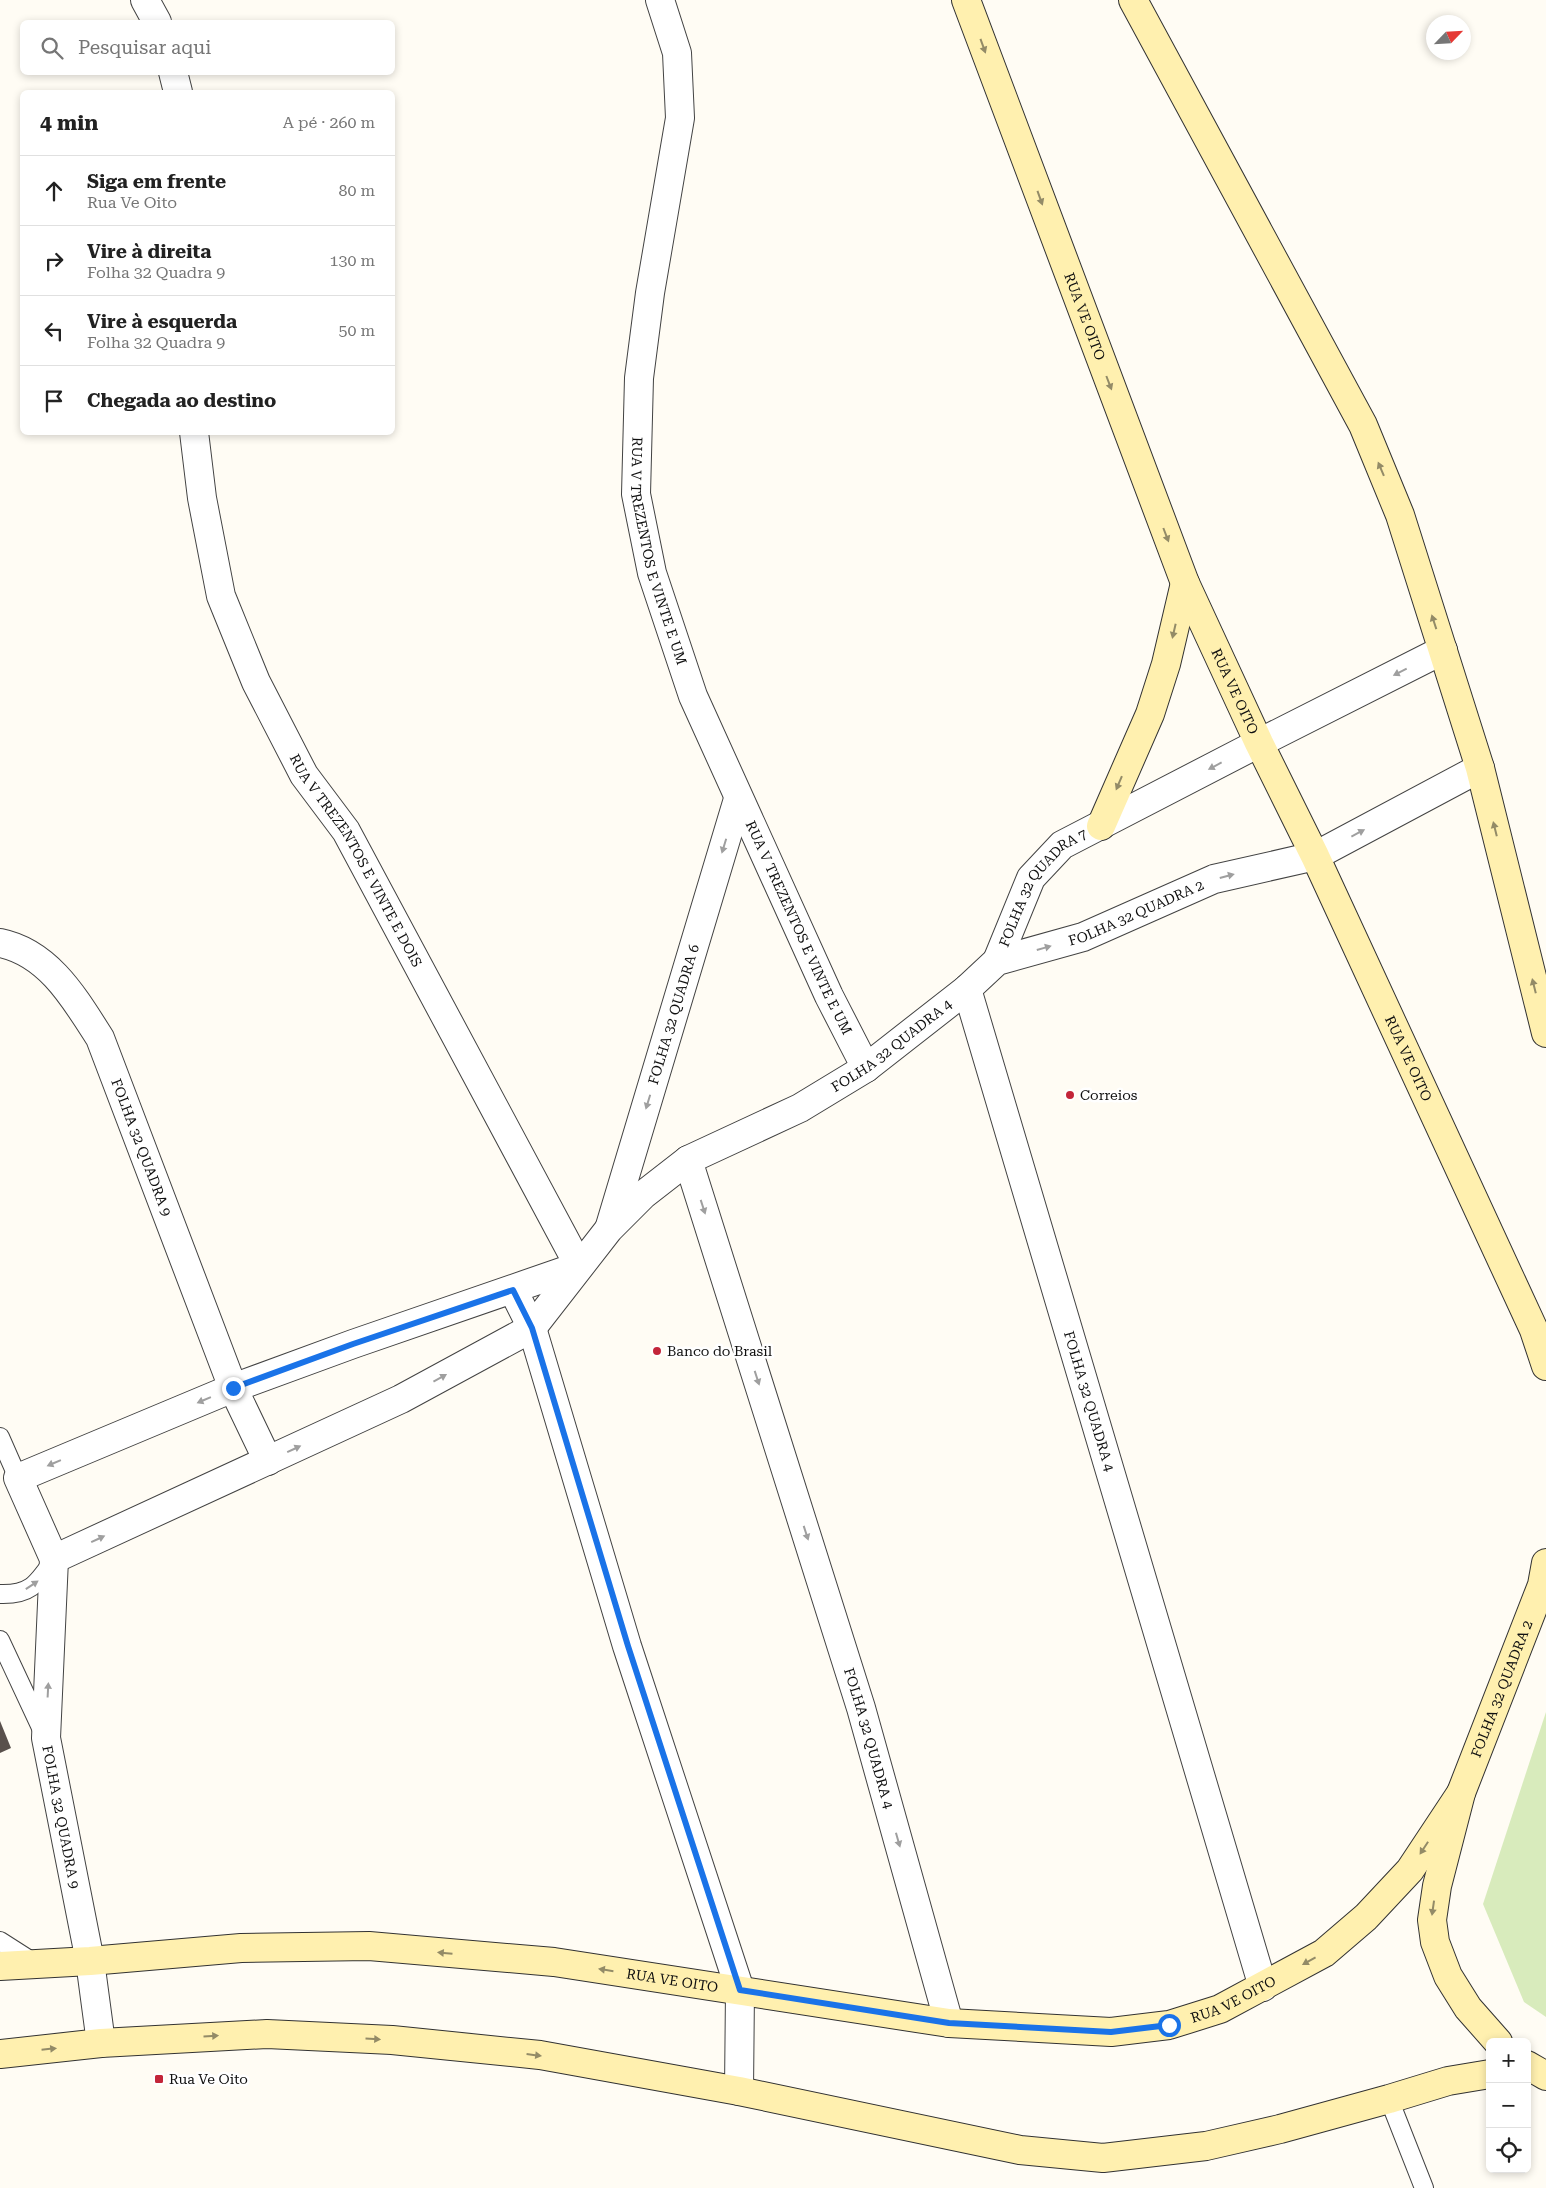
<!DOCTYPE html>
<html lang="pt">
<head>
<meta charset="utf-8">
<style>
	:root { --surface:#fff; --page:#f2f2f2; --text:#222; --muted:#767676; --line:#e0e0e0 }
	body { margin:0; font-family:"Roboto Serif",serif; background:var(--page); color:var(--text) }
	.controls { position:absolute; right:15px; bottom:15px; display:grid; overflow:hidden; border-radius:8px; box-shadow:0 2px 8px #0003 }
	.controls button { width:45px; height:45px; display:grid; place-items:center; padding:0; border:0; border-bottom:1px solid var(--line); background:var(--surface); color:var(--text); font:25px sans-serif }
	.compass { position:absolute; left:1426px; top:15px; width:45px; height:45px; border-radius:50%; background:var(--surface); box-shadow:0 2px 8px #0003; rotate:65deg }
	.stop { position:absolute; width:15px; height:15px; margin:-11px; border:4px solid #1a73e8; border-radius:50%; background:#fff }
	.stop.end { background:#1a73e8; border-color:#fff; box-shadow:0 1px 5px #0008 }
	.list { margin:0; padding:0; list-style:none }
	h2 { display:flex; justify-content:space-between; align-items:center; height:65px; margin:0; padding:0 20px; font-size:21px }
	h2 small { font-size:16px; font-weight:400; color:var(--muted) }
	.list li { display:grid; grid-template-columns:32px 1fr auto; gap:15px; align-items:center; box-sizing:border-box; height:70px; padding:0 20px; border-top:1px solid var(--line) }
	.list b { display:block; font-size:19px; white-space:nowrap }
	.list p { margin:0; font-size:16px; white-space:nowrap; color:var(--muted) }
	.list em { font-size:16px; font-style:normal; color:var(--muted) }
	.icon { flex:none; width:28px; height:28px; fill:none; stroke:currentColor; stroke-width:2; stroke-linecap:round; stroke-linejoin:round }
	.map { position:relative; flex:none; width:1546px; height:2188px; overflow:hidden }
	.search { position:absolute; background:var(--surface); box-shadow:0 2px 8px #0003; left:20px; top:20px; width:375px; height:55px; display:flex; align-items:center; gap:12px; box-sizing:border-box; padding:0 18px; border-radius:8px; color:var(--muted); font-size:19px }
	.panel { position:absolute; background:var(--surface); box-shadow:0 2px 8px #0003; left:20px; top:90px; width:375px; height:345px; border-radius:8px }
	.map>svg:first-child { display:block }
	.green { fill:#d8ebbc }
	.building { fill:#59504c }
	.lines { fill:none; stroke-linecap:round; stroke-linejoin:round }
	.service-casing { stroke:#434343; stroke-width:20 }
	.minor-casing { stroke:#434343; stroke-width:30 }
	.secondary-casing { stroke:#323232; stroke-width:30 }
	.service { stroke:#fff; stroke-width:18 }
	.minor { stroke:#fff; stroke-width:28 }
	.secondary { stroke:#fff0af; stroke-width:28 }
	.oneway { fill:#938b67 }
	.oneway2 { fill:#9f9f9f }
	.route { stroke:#1a73e8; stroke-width:6 }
	.poi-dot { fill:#c32539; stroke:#fff; stroke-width:2 }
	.labels { text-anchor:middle; stroke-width:5; stroke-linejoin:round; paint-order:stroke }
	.street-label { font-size:14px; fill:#101010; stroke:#fff }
	.poi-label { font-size:14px; fill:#101010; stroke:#fff; text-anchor:start }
</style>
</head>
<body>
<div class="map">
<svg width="1546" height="2188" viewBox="0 0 1546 2188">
	<rect width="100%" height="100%" fill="#fffcf4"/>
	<path class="green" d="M 1546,1712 L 1546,2017 L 1524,2002 L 1483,1904 Z"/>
	<path class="building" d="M 0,1721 L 11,1748 L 0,1753 Z"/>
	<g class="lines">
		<defs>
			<g id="service">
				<path d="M 0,1437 L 18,1478"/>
				<path d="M 0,1594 C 30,1595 37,1584 53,1561"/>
				<path d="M 0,1640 L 43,1732"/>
				<path d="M 0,1941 L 36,1964"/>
				<path d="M 1389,2099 L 1424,2188"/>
			</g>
			<g id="minor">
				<path d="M 145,0 L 157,22"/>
				<path id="s1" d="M 660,0 L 677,53 L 680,118 L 650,293 L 639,378 L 636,494 L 652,573 L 693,696 L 829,996 L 866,1068"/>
				<path d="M 173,72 L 178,92"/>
				<path id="s2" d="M 194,432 L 202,498 L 221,596 L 256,682 L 304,775 L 346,831 L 579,1266"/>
				<path id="s3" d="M 0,943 C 49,953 75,999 100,1038 L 233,1388 L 268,1461"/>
				<path id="s4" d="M 997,961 L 1031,878 L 1062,845 L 1259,743 L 1443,650"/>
				<path id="s5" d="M 967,989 L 1263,1987"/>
				<path id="s6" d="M 688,1160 L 861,1708 L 949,2023"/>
				<path id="s7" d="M 610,1226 L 738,799"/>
				<path d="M 513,1290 L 532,1328 L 627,1646 L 740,1990 L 739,2091"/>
				<path id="s8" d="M 54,1559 L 401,1399 L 532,1328 L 609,1229 L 643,1195 L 688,1160 L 800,1108 L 866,1068 L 967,989 L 997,961 L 1083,937 L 1214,879 L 1315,856 L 1480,768"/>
				<path d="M 101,2043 L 90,1961 L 46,1738 L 54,1559 L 18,1478 L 233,1388 L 353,1344 L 579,1266"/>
			</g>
			<g id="secondary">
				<path id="s9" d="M 966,0 L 1185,583 L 1259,743 L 1315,856 L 1534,1330 L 1546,1366"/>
				<path d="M 1133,0 L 1363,425 L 1400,515 L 1480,768 L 1546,1033"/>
				<path d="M 1101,826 L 1150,714 L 1166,664 L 1185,583"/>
				<path id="s10" d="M 0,1966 L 90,1961 L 241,1948 L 369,1946 L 554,1962 L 949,2023 L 1111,2032 L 1169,2025 L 1220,2009 L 1324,1953 L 1366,1917 L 1410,1870 L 1461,1793"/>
				<path id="s11" d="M 1498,2042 L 1468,2008 L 1448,1976 L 1435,1942 L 1432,1920 L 1437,1886 L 1461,1793 L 1542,1585 L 1546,1563"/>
				<path d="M 0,2054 L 101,2043 L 267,2034 L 392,2040 L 540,2055 L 739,2091 L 1020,2150 L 1103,2158 L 1206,2146 L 1280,2129 L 1389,2099 L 1448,2081 L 1490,2074"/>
				<path d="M 1527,2065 L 1546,2076"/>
			</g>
		</defs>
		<use href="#service" class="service-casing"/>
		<use href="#minor" class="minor-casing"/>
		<use href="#secondary" class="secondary-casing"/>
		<use href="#service" class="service"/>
		<use href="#minor" class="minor"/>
		<use href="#secondary" class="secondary"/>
	</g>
	<defs><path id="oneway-solid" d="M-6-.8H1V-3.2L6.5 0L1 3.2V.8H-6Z" transform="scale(1.25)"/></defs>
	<g class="oneway">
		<use href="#oneway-solid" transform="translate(983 46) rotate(70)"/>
		<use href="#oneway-solid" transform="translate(1040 198) rotate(70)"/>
		<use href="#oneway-solid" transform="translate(1109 383) rotate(69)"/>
		<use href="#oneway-solid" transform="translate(1381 469) rotate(-113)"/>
		<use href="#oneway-solid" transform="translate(1166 535) rotate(69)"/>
		<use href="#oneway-solid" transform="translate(1434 622) rotate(-108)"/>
		<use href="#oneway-solid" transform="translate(1174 631) rotate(103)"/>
		<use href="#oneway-solid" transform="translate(1119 783) rotate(113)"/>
		<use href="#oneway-solid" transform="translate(1495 829) rotate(-104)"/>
		<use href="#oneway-solid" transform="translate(1534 986) rotate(-104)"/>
		<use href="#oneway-solid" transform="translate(1424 1848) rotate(123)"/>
		<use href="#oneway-solid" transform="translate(1433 1908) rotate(98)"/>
		<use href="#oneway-solid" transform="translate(445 1953) rotate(-175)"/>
		<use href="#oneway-solid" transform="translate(1309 1961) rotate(151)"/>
		<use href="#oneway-solid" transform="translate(606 1970) rotate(-171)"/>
		<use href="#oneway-solid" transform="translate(211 2036) rotate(-3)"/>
		<use href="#oneway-solid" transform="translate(373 2039) rotate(3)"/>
		<use href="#oneway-solid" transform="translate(49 2049) rotate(-6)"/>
		<use href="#oneway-solid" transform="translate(534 2055) rotate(7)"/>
	</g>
	<g class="oneway2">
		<use href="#oneway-solid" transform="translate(1400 672) rotate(153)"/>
		<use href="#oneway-solid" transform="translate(1215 766) rotate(152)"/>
		<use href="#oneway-solid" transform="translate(1358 833) rotate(-28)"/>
		<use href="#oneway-solid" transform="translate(724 846) rotate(107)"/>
		<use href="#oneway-solid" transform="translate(1227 876) rotate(-15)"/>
		<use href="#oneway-solid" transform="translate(1044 948) rotate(-16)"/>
		<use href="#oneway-solid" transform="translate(648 1102) rotate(107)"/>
		<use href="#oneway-solid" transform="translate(703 1207) rotate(72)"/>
		<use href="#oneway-solid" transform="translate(440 1378) rotate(-29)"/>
		<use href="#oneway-solid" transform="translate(757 1378) rotate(72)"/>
		<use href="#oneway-solid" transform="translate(204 1400) rotate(157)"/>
		<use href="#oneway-solid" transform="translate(294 1449) rotate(-25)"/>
		<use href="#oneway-solid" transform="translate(54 1463) rotate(157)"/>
		<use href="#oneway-solid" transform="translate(806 1533) rotate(72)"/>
		<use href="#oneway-solid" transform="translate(98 1539) rotate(-25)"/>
		<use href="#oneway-solid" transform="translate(32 1585) rotate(-34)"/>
		<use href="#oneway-solid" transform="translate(48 1690) rotate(-87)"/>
		<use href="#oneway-solid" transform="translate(898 1840) rotate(74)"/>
	</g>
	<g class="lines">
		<path class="route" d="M 233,1388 L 353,1344 L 513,1290 L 532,1328 L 628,1646 L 740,1990 L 949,2023 L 1111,2032 L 1169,2025"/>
	</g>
	<g class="poi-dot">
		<circle cx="1070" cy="1095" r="5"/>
		<circle cx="657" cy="1351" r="5"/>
		<rect x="154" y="2074" width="10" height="10" rx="2.5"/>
	</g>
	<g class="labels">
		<g class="street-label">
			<text dy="5" stroke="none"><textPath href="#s9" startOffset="338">RUA VE OITO</textPath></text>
			<text dy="5" stroke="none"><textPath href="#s1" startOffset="560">RUA V TREZENTOS E VINTE E UM</textPath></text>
			<text dy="5" stroke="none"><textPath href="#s9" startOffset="742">RUA VE OITO</textPath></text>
			<text dy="5" stroke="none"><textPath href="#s2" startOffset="464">RUA V TREZENTOS E VINTE E DOIS</textPath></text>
			<text dy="5" stroke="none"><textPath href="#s4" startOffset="89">FOLHA 32 QUADRA 7</textPath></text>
			<text dy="5" stroke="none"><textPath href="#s8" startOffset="1279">FOLHA 32 QUADRA 2</textPath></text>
			<text dy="5" stroke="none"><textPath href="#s1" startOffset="965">RUA V TREZENTOS E VINTE E UM</textPath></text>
			<text dy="5" stroke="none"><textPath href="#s7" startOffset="221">FOLHA 32 QUADRA 6</textPath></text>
			<text dy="5" stroke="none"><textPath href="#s8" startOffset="996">FOLHA 32 QUADRA 4</textPath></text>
			<text dy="5" stroke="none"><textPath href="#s9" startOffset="1148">RUA VE OITO</textPath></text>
			<text dy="5" stroke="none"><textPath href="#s3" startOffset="259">FOLHA 32 QUADRA 9</textPath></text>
			<text dy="5" stroke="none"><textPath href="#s5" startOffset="430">FOLHA 32 QUADRA 4</textPath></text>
			<text dy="5" stroke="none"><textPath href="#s11" startOffset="384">FOLHA 32 QUADRA 2</textPath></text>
			<text dy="5" stroke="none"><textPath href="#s6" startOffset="606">FOLHA 32 QUADRA 4</textPath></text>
			<text transform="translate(61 1817) rotate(79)" y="5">FOLHA 32 QUADRA 9</text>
			<text dy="5" stroke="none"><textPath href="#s10" startOffset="675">RUA VE OITO</textPath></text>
			<text dy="5" stroke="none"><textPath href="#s10" startOffset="1245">RUA VE OITO</textPath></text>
		</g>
		<g class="poi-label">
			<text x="1080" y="1100">Correios</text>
			<text x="667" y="1356">Banco do Brasil</text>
			<text x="169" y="2084">Rua Ve Oito</text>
		</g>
	</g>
</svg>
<div class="controls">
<button>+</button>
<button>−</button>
<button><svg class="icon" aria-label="locate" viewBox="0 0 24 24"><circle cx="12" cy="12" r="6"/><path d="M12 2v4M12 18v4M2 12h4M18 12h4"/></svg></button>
</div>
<svg class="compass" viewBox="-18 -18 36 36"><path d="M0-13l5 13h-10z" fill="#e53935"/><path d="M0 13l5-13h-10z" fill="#767676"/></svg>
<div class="stop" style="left:1169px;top:2025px"></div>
<div class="stop end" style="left:233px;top:1388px"></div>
<div class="search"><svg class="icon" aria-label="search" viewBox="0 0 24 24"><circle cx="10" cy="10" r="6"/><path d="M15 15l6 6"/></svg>Pesquisar aqui</div>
<section class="panel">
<h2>4 min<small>A pé · 260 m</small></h2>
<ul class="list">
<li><svg class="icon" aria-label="ahead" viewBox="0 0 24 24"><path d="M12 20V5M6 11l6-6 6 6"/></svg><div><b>Siga em frente</b><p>Rua Ve Oito</p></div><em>80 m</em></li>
<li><svg class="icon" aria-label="right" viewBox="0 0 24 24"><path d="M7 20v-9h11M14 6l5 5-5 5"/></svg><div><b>Vire à direita</b><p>Folha 32 Quadra 9</p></div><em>130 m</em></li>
<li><svg class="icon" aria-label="left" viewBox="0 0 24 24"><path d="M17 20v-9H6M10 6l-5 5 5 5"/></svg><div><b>Vire à esquerda</b><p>Folha 32 Quadra 9</p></div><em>50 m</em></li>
<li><svg class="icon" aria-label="arrive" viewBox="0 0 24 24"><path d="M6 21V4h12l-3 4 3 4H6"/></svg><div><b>Chegada ao destino</b></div></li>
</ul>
</section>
</div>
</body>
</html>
